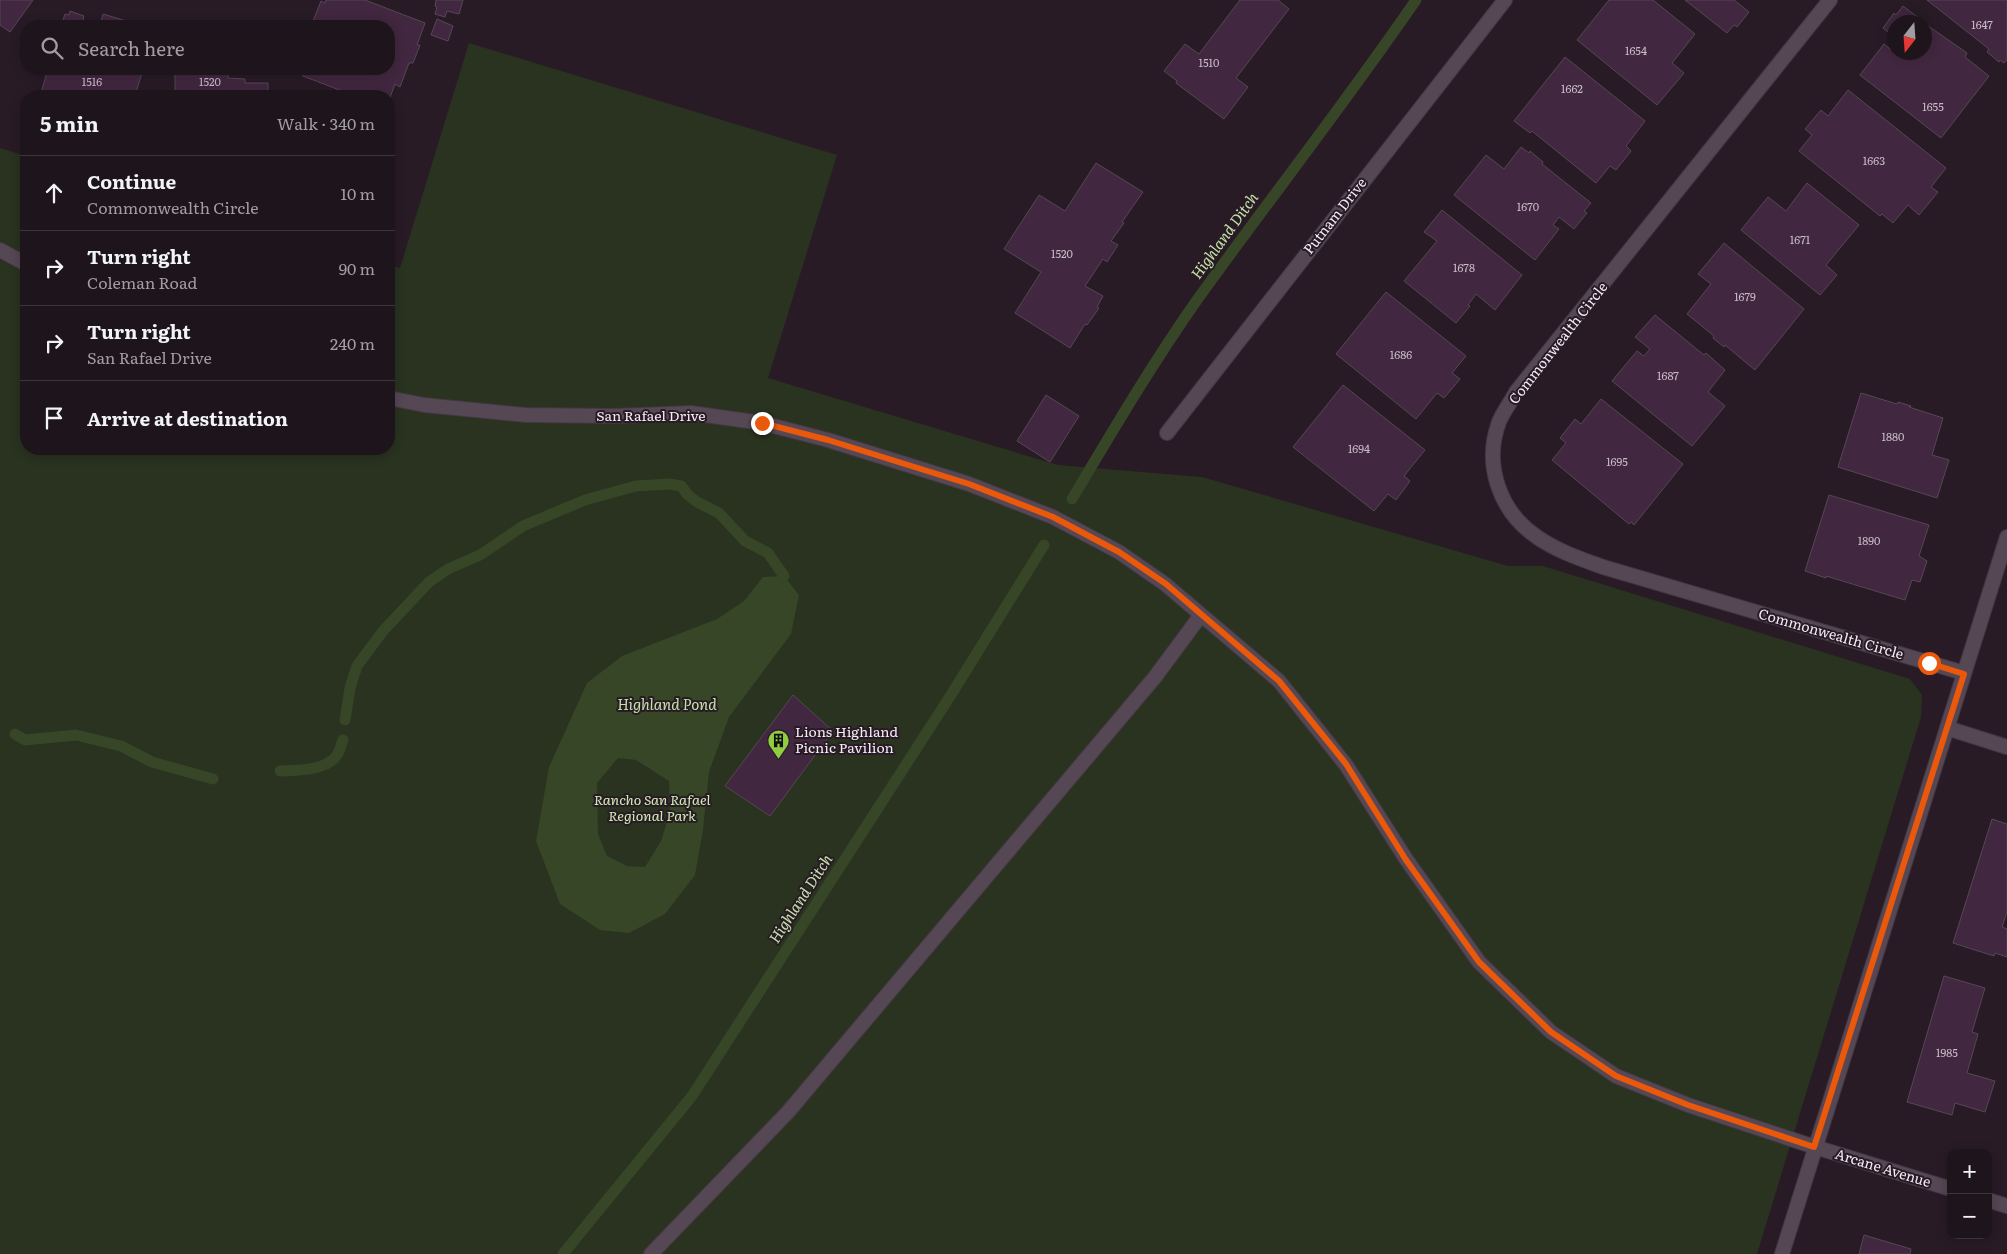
<!DOCTYPE html>
<html lang="en">
<head>
<meta charset="utf-8">
<style>
	:root { --surface:#1e141c; --page:#261d25; --text:#f1f3f6; --muted:#a19ea3; --line:#3c333b }
	body { margin:0; font-family:Literata,serif; background:var(--page); color:var(--text) }
	.controls { position:absolute; right:15px; bottom:15px; display:grid; overflow:hidden; border-radius:10px; box-shadow:0 2px 12px #0003 }
	.controls button { width:45px; height:45px; display:grid; place-items:center; padding:0; border:0; border-bottom:1px solid var(--line); background:var(--surface); color:var(--text); font:25px sans-serif }
	.compass { position:absolute; left:1887px; top:15px; width:45px; height:45px; border-radius:50%; background:var(--surface); box-shadow:0 2px 12px #0003; rotate:197deg }
	.stop { position:absolute; width:15px; height:15px; margin:-11px; border:4px solid #ea580c; border-radius:50%; background:#fff }
	.stop.end { background:#ea580c; border-color:#fff; box-shadow:0 1px 5px #0008 }
	.list { margin:0; padding:0; list-style:none }
	h2 { display:flex; justify-content:space-between; align-items:center; height:65px; margin:0; padding:0 20px; font-size:21px }
	h2 small { font-size:16px; font-weight:400; color:var(--muted) }
	.list li { display:grid; grid-template-columns:32px 1fr auto; gap:15px; align-items:center; box-sizing:border-box; height:75px; padding:0 20px; border-top:1px solid var(--line) }
	.list b { display:block; font-size:19px; white-space:nowrap }
	.list p { margin:0; font-size:16px; white-space:nowrap; color:var(--muted) }
	.list em { font-size:16px; font-style:normal; color:var(--muted) }
	.icon { flex:none; width:28px; height:28px; fill:none; stroke:currentColor; stroke-width:2; stroke-linecap:round; stroke-linejoin:round }
	.map { position:relative; flex:none; width:2007px; height:1254px; overflow:hidden }
	.search { position:absolute; background:var(--surface); box-shadow:0 2px 12px #0003; left:20px; top:20px; width:375px; height:55px; display:flex; align-items:center; gap:12px; box-sizing:border-box; padding:0 18px; border-radius:20px; color:var(--muted); font-size:19px }
	.panel { position:absolute; background:var(--surface); box-shadow:0 2px 12px #0003; left:20px; top:90px; width:375px; height:365px; border-radius:20px }
	.map>svg:first-child { display:block }
	.green { fill:#293320 }
	.water { fill:#364626; fill-rule:evenodd }
	.lines { fill:none; stroke-linecap:round; stroke-linejoin:round }
	.stream { stroke:#364626; stroke-width:11 }
	.building { fill:#41273f; stroke:#564754 }
	.service-casing { stroke:#423841; stroke-width:16 }
	.minor-casing { stroke:#423841; stroke-width:16 }
	.service { stroke:#554754; stroke-width:14 }
	.minor { stroke:#554754; stroke-width:14 }
	.route { stroke:#ea580c; stroke-width:6 }
	.labels { text-anchor:middle; stroke-width:4; stroke-linejoin:round; paint-order:stroke }
	.number-label { font-size:11px; fill:#c7bac6 }
	.street-label { font-size:14px; fill:#f4ebf3; stroke:#281b26 }
	.poi-label { font-size:14px; fill:#f4ebf3; stroke:#281b26; text-anchor:start }
	.park-label { font-size:14px; font-style:italic; fill:#d0eeb3; stroke:#281b26 }
	.water-label { font-size:15px; font-style:italic; fill:#c5e3a8; stroke:#281b26 }
</style>
</head>
<body>
<div class="map">
<svg width="2007" height="1254" viewBox="0 0 2007 1254">
	<rect width="100%" height="100%" fill="#281b26"/>
	<path class="green" d="M 469,43 L 837,155 L 768,378 L 1058,465 L 1202,477 L 1508,566 L 1543,566 L 1910,679 L 1922,695 L 1921,717 L 1757,1254 L 0,1254 L 0,148 L 26,156 L 26,449 L 389,449 L 389,265 L 400,268 Z"/>
	<path class="water" d="M 784,576 L 799,595 L 791,634 L 729,717 L 709,772 L 703,830 L 695,875 L 665,914 L 629,933 L 600,930 L 560,904 L 536,841 L 549,767 L 587,683 L 622,656 L 717,619 L 744,601 L 763,577 ZM 618,758 L 636,760 L 669,781 L 670,812 L 661,841 L 645,867 L 627,866 L 607,856 L 598,834 L 597,783 Z"/>
	<g class="lines">
		<g class="stream">
			<path d="M 1072,499 C 1112,432 1152,364 1197,300 C 1269,200 1346,102 1416,0"/>
			<path d="M 345,720 L 350,688 L 357,666 L 383,631 L 429,582 L 448,569 L 480,555 L 523,526 L 585,500 L 636,486 L 669,484 L 681,486 L 688,495 L 697,502 L 719,513 L 745,541 L 768,553 L 784,576"/>
			<path d="M 15,734 L 25,740 L 76,735 L 121,746 L 152,762 L 213,779"/>
			<path d="M 280,771 C 298,770 326,771 337,755 C 340,751 341,744 343,740"/>
			<path d="M 563,1254 L 692,1096 L 949,698 L 1044,545"/>
		</g>
	</g>
	<g class="building">
		<path d="M 0,0 L 33,0 L 10,32 L 0,25 Z"/>
		<path d="M 326,0 L 365,0 L 425,23 L 417,45 L 420,45 L 413,63 L 409,63 L 400,87 L 395,84 L 389,100 L 389,96 L 355,96 L 303,76 L 303,69 L 389,69 L 389,26 L 311,26 L 321,1 L 325,3 Z"/>
		<path d="M 436,0 L 463,0 L 459,14 L 447,11 L 445,17 L 435,14 L 437,7 L 435,6 Z"/>
		<path d="M 1240,0 L 1278,0 L 1289,9 L 1236,78 L 1248,87 L 1224,119 L 1176,83 L 1177,81 L 1164,71 L 1185,44 L 1199,54 Z"/>
		<path d="M 1609,0 L 1653,0 L 1695,34 L 1672,63 L 1684,73 L 1657,105 L 1577,40 Z"/>
		<path d="M 1685,0 L 1734,0 L 1749,12 L 1737,27 L 1734,25 L 1727,33 Z"/>
		<path d="M 1927,0 L 2007,0 L 2007,60 L 2004,63 L 2000,60 L 1999,62 L 1987,52 L 1989,49 Z"/>
		<path d="M 1903,6 L 1924,22 L 1894,22 L 1894,37 L 1883,28 L 1894,13 L 1896,15 Z"/>
		<path d="M 70,11 L 84,16 L 83,19 L 87,24 L 94,26 L 61,26 L 65,14 L 69,15 Z"/>
		<path d="M 103,14 L 140,25 L 140,26 L 100,26 Z"/>
		<path d="M 437,19 L 453,26 L 448,41 L 431,35 Z"/>
		<path d="M 1924,23 L 1967,53 L 1965,57 L 1989,76 L 1941,138 L 1860,75 L 1884,44 L 1890,49 L 1894,42 L 1894,52 L 1924,52 Z"/>
		<path d="M 1565,57 L 1645,121 L 1626,146 L 1631,151 L 1616,170 L 1610,166 L 1596,183 L 1532,131 L 1530,133 L 1514,121 Z"/>
		<path d="M 48,69 L 143,69 L 135,96 L 40,96 Z"/>
		<path d="M 175,69 L 228,69 L 228,78 L 245,79 L 245,83 L 268,83 L 268,96 L 175,96 Z"/>
		<path d="M 1848,90 L 1946,168 L 1931,187 L 1938,192 L 1919,215 L 1908,205 L 1893,223 L 1882,214 L 1880,216 L 1799,151 L 1812,135 L 1805,129 L 1821,110 L 1828,116 Z"/>
		<path d="M 1521,147 L 1529,153 L 1530,151 L 1543,162 L 1542,164 L 1591,203 L 1584,211 L 1587,213 L 1574,229 L 1559,217 L 1553,225 L 1559,229 L 1535,260 L 1454,195 L 1486,155 L 1504,169 Z"/>
		<path d="M 1096,163 L 1143,192 L 1122,222 L 1124,223 L 1111,241 L 1118,245 L 1107,262 L 1103,259 L 1085,286 L 1103,296 L 1097,307 L 1099,308 L 1087,325 L 1085,324 L 1070,348 L 1015,313 L 1041,272 L 1004,249 L 1039,195 L 1065,211 Z"/>
		<path d="M 1807,183 L 1859,225 L 1826,265 L 1837,275 L 1820,295 L 1741,230 L 1768,197 L 1786,211 Z"/>
		<path d="M 1442,210 L 1522,275 L 1495,310 L 1476,294 L 1468,305 L 1470,306 L 1456,323 L 1404,281 L 1437,241 L 1424,232 Z"/>
		<path d="M 1724,243 L 1804,309 L 1755,370 L 1725,345 L 1724,347 L 1713,338 L 1714,336 L 1687,314 L 1711,284 L 1698,274 Z"/>
		<path d="M 1386,292 L 1466,356 L 1452,373 L 1460,379 L 1444,398 L 1437,393 L 1416,419 L 1336,354 Z"/>
		<path d="M 1655,315 L 1704,355 L 1706,353 L 1725,370 L 1708,392 L 1725,406 L 1692,446 L 1612,381 L 1637,351 L 1644,356 L 1650,349 L 1635,337 Z"/>
		<path d="M 1343,385 L 1425,450 L 1404,476 L 1410,481 L 1396,500 L 1388,494 L 1374,511 L 1293,447 Z"/>
		<path d="M 1861,393 L 1897,404 L 1898,402 L 1911,406 L 1909,407 L 1943,418 L 1932,455 L 1949,460 L 1937,498 L 1838,467 Z"/>
		<path d="M 1046,395 L 1079,416 L 1050,462 L 1017,441 Z"/>
		<path d="M 1601,399 L 1683,464 L 1634,525 L 1631,522 L 1629,524 L 1552,460 L 1566,443 L 1560,438 L 1575,419 L 1581,424 Z"/>
		<path d="M 1829,495 L 1929,525 L 1919,556 L 1927,561 L 1920,582 L 1912,580 L 1905,600 L 1826,576 L 1826,578 L 1805,571 Z"/>
		<path d="M 793,695 L 833,731 L 770,816 L 725,786 Z"/>
		<path d="M 1992,819 L 2007,824 L 2007,912 L 2002,927 L 2007,929 L 2007,957 L 1995,953 L 1994,956 L 1953,943 Z"/>
		<path d="M 1944,976 L 1985,988 L 1972,1032 L 1978,1034 L 1967,1073 L 1995,1081 L 1985,1112 L 1955,1103 L 1952,1115 L 1907,1102 Z"/>
		<path d="M 1864,1235 L 1911,1249 L 1910,1254 L 1859,1254 Z"/>
	</g>
	<g class="lines">
		<defs>
			<g id="service">
				<path d="M 1167,433 L 1505,0"/>
				<path d="M 651,1254 L 788,1112 L 1155,677 L 1201,615"/>
			</g>
			<g id="minor">
				<path d="M 1830,0 L 1516,392 C 1511,402 1503,412 1499,422 C 1483,465 1500,512 1537,537 C 1557,551 1581,559 1603,567 L 1964,673"/>
				<path d="M 0,250 L 26,264"/>
				<path d="M 389,398 L 424,405 L 526,415 L 615,416 L 691,413 L 762,423 L 828,440 L 969,484 L 1053,517 L 1119,552 L 1165,584 L 1279,681 L 1346,765 L 1406,859 L 1479,962 L 1551,1032 L 1616,1076 L 1688,1105 L 1815,1147 L 1951,1189"/>
				<path d="M 1947,728 L 2007,747"/>
				<path d="M 1988,1200 L 2007,1206"/>
				<path d="M 1782,1254 L 2007,537"/>
			</g>
		</defs>
		<use href="#service" class="service-casing"/>
		<use href="#minor" class="minor-casing"/>
		<use href="#service" class="service"/>
		<use href="#minor" class="minor"/>
	</g>
	<g class="lines">
		<path class="route" d="M 762,423 L 828,440 L 969,484 L 1053,517 L 1119,552 L 1166,584 L 1279,681 L 1346,764 L 1406,860 L 1479,962 L 1551,1032 L 1616,1076 L 1688,1105 L 1814,1147 L 1964,674 L 1929,663"/>
	</g>
	<defs>
		<symbol id="building-pin" viewBox="-11 -11 22 30"><path d="M0 17L-7.5 6A9.5 9.5 0 1 1 7.5 6Z" fill="#90cd41" stroke="#281b26"/><path d="M-4-6H4V6H1V3H-1V6H-4ZM-2.5-4.3h1.7v1.8h-1.7ZM.8-4.3h1.7v1.8H.8ZM-2.5-1h1.7V.8h-1.7ZM.8-1h1.7V.8H.8Z" fill="#111"/></symbol>
	</defs>
	<g fill-rule="evenodd">
		<use href="#building-pin" x="766" y="728" width="25" height="34"/>
	</g>
	<g class="labels">
		<g class="number-label">
			<text x="1982" y="29">1647</text>
			<text x="1636" y="55">1654</text>
			<text x="1209" y="67">1510</text>
			<text x="92" y="86">1516</text>
			<text x="210" y="86">1520</text>
			<text x="1572" y="93">1662</text>
			<text x="1933" y="111">1655</text>
			<text x="1874" y="165">1663</text>
			<text x="1528" y="211">1670</text>
			<text x="1800" y="244">1671</text>
			<text x="1062" y="258">1520</text>
			<text x="1464" y="272">1678</text>
			<text x="1745" y="301">1679</text>
			<text x="1401" y="359">1686</text>
			<text x="1668" y="380">1687</text>
			<text x="1893" y="441">1880</text>
			<text x="1359" y="453">1694</text>
			<text x="1617" y="466">1695</text>
			<text x="1869" y="545">1890</text>
			<text x="1947" y="1057">1985</text>
		</g>
		<g class="street-label">
			<text transform="translate(1335 216) rotate(-52)" y="5">Putnam Drive</text>
			<text transform="translate(1558 343) rotate(-52)" y="5">Commonwealth Circle</text>
			<text x="651" y="421">San Rafael Drive</text>
			<text transform="translate(1831 634) rotate(16)" y="5">Commonwealth Circle</text>
			<text transform="translate(1883 1168) rotate(17)" y="5">Arcane Avenue</text>
		</g>
		<g class="poi-label">
			<text x="795" y="737">Lions Highland<tspan x="795" dy="16">Picnic Pavilion</tspan></text>
		</g>
		<g class="park-label">
			<text x="652" y="805">Rancho San Rafael<tspan x="652" dy="16">Regional Park</tspan></text>
		</g>
		<g class="water-label">
			<text transform="translate(1225 236) rotate(-54)" y="5">Highland Ditch</text>
			<text x="667" y="710">Highland Pond</text>
			<text transform="translate(801 899) rotate(-57)" y="5">Highland Ditch</text>
		</g>
	</g>
</svg>
<div class="controls">
<button>+</button>
<button>−</button>
</div>
<svg class="compass" viewBox="-18 -18 36 36"><path d="M0-13l5 13h-10z" fill="#e53935"/><path d="M0 13l5-13h-10z" fill="#a19ea3"/></svg>
<div class="stop" style="left:1929px;top:663px"></div>
<div class="stop end" style="left:762px;top:423px"></div>
<div class="search"><svg class="icon" aria-label="search" viewBox="0 0 24 24"><circle cx="10" cy="10" r="6"/><path d="M15 15l6 6"/></svg>Search here</div>
<section class="panel">
<h2>5 min<small>Walk · 340 m</small></h2>
<ul class="list">
<li><svg class="icon" aria-label="ahead" viewBox="0 0 24 24"><path d="M12 20V5M6 11l6-6 6 6"/></svg><div><b>Continue</b><p>Commonwealth Circle</p></div><em>10 m</em></li>
<li><svg class="icon" aria-label="right" viewBox="0 0 24 24"><path d="M7 20v-9h11M14 6l5 5-5 5"/></svg><div><b>Turn right</b><p>Coleman Road</p></div><em>90 m</em></li>
<li><svg class="icon" aria-label="right" viewBox="0 0 24 24"><path d="M7 20v-9h11M14 6l5 5-5 5"/></svg><div><b>Turn right</b><p>San Rafael Drive</p></div><em>240 m</em></li>
<li><svg class="icon" aria-label="arrive" viewBox="0 0 24 24"><path d="M6 21V4h12l-3 4 3 4H6"/></svg><div><b>Arrive at destination</b></div></li>
</ul>
</section>
</div>
</body>
</html>
